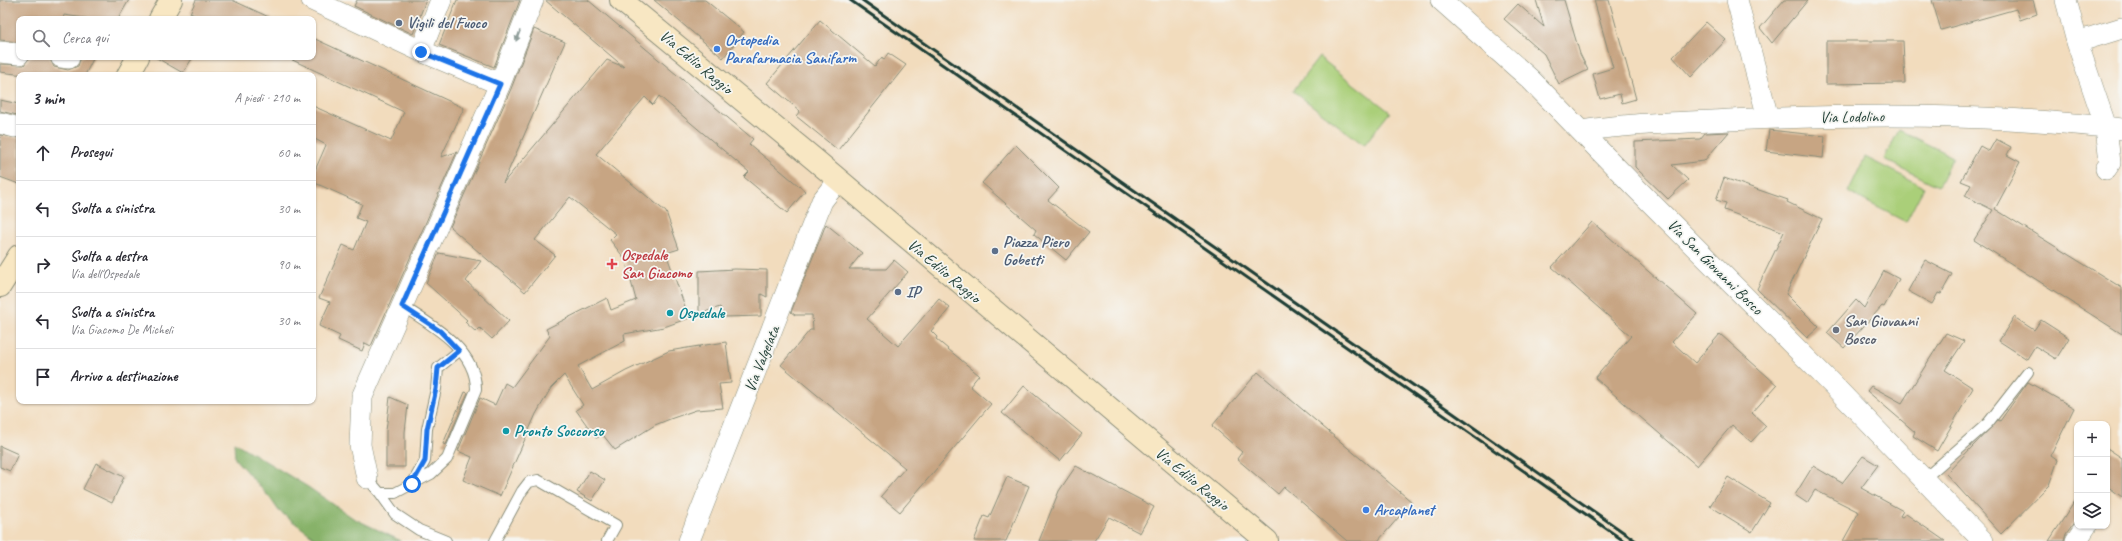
<!DOCTYPE html>
<html lang="it">
<head>
<meta charset="utf-8">
<style>
  :root { --surface:#fff; --page:#f2f2f3; --text:#2b2b33; --muted:#7c7c81; --line:#e1e1e2 }
  body { margin:0; font-family:Caveat,sans-serif; background:var(--page); color:var(--text) }
  .controls { position:absolute; right:12px; bottom:12px; display:grid; overflow:hidden; border-radius:8px; box-shadow:0 1px 3px #0004 }
  .controls button { width:36px; height:36px; display:grid; place-items:center; padding:0; border:0; border-bottom:1px solid var(--line); background:var(--surface); color:var(--text); font:20px sans-serif }
  .stop { position:absolute; width:12px; height:12px; margin:-9px; border:3px solid #1a73e8; border-radius:50%; background:#fff }
  .stop.end { background:#1a73e8; border-color:#fff; box-shadow:0 1px 4px #0008 }
  .list { margin:0; padding:0; list-style:none }
  h2 { display:flex; justify-content:space-between; align-items:center; height:52px; margin:0; padding:0 16px; font-size:17px }
  h2 small { font-size:13px; font-weight:400; color:var(--muted) }
  .list li { display:grid; grid-template-columns:26px 1fr auto; gap:12px; align-items:center; box-sizing:border-box; height:56px; padding:0 16px; border-top:1px solid var(--line) }
  .list b { display:block; font-size:15px; white-space:nowrap }
  .list p { margin:0; font-size:13px; white-space:nowrap; color:var(--muted) }
  .list em { font-size:13px; font-style:normal; color:var(--muted) }
  .icon { flex:none; width:22px; height:22px; fill:none; stroke:currentColor; stroke-width:2; stroke-linecap:round; stroke-linejoin:round }
  .map { position:relative; flex:none; width:2122px; height:541px; overflow:hidden }
  .search { position:absolute; background:var(--surface); box-shadow:0 1px 3px #0004; left:16px; top:16px; width:300px; height:44px; display:flex; align-items:center; gap:10px; box-sizing:border-box; padding:0 14px; border-radius:8px; color:var(--muted); font-size:15px }
  .panel { position:absolute; background:var(--surface); box-shadow:0 1px 3px #0004; left:16px; top:72px; width:300px; height:332px; border-radius:8px }
  .map>svg:first-child { display:block }
  .green { fill:#aacf79; stroke:#648656 }
  .forest { fill:#87b269; stroke:#53784e }
  .building { fill:#c7a583 }
  .lines { fill:none; stroke-linecap:round; stroke-linejoin:round }
  .lane-casing { stroke:#888c78; stroke-width:12 }
  .street-casing { stroke:#888c78; stroke-width:22 }
  .secondary-casing { stroke:#888c78; stroke-width:24 }
  .lane { stroke:#fff; stroke-width:10 }
  .street { stroke:#fff; stroke-width:21 }
  .secondary { stroke:#f8e7c3; stroke-width:22 }
  .rail { stroke:#1f3d34; stroke-width:3 }
  .oneway { fill:#8f9e9a }
  .route { stroke:#1a73e8; stroke-width:5 }
  .service-dot { fill:#5c6f8a; stroke:#f6f6f2; stroke-width:1.5 }
  .shop-dot { fill:#3f7fe0; stroke:#f6f6f2; stroke-width:1.5 }
  .health-dot { fill:#e0444e; stroke:#f6f6f2; stroke-width:1.5 }
  .culture-dot { fill:#0f9aa8; stroke:#f6f6f2; stroke-width:1.5 }
  .worship-dot { fill:#6b7280; stroke:#f6f6f2; stroke-width:1.5 }
  .labels { text-anchor:middle; dominant-baseline:central; stroke-width:3.5; stroke-linejoin:round; paint-order:stroke }
  .service-label { font-size:16px; font-weight:bold; fill:#4e5e75; stroke:#f6f6f2; text-anchor:start }
  .shop-label { font-size:16px; font-weight:bold; fill:#366cbe; stroke:#f6f6f2; text-anchor:start }
  .street-label { font-size:16px; fill:#1f3d34; stroke:#f6f6f2 }
  .health-label { font-size:16px; font-weight:bold; fill:#be3a42; stroke:#f6f6f2; text-anchor:start }
  .culture-label { font-size:16px; font-weight:bold; fill:#0d838f; stroke:#f6f6f2; text-anchor:start }
  .worship-label { font-size:16px; font-weight:bold; fill:#5b616d; stroke:#f6f6f2; text-anchor:start }
</style>
</head>
<body>
<div class="map">
<svg width="2122" height="541" viewBox="0 0 2122 541">
  <rect width="100%" height="100%" fill="#f6f6f2"/>
  <filter id="ink" filterUnits="userSpaceOnUse"><feTurbulence type="fractalNoise" baseFrequency=".025" numOctaves="2"/><feDisplacementMap in="SourceGraphic" scale="8" xChannelSelector="R" yChannelSelector="G"/><feConvolveMatrix kernelMatrix="1 2 1 2 8 2 1 2 1" color-interpolation-filters="sRGB"/></filter>
  <filter id="wash" filterUnits="userSpaceOnUse"><feTurbulence type="fractalNoise" baseFrequency=".012" numOctaves="4" result="noise"/><feDisplacementMap in="SourceGraphic" scale="16" xChannelSelector="R" yChannelSelector="G"/><feGaussianBlur stdDeviation="0.9" result="paint"/><feColorMatrix in="noise" values="0 0 0 0 0 0 0 0 0 0 0 0 0 0 0 0 0 1.4 0 .05"/><feComposite in="paint" operator="in"/></filter>
  <g filter="url(#wash)">
    <rect width="100%" height="100%" fill="#f2dcbd"/>
    <path class="green" d="M 1319,57 L 1390,112 L 1364,145 L 1293,91 Z
      M 1899,130 L 1953,157 L 1938,186 L 1884,159 Z
      M 1865,157 L 1924,187 L 1906,222 L 1848,192 Z"/>
    <path class="forest" d="M 234,442 L 308,487 L 353,518 L 401,541 L 319,541 L 279,511 L 270,498 L 235,459 Z"/>
    <g id="blocks">
      <path class="building" d="M 0,0 L 129,0 L 118,19 L 91,19 L 64,15 L 63,19 L 19,19 L 19,42 L 0,40 Z
        M 196,0 L 232,0 L 273,19 L 204,19 L 190,13 Z
        M 357,0 L 426,0 L 413,34 L 354,6 Z
        M 457,0 L 520,0 L 494,67 L 439,45 Z
        M 545,0 L 588,0 L 753,139 L 749,144 L 805,191 L 787,213 L 744,177 L 749,172 L 659,96 L 653,105 L 645,97 L 596,154 L 666,212 L 679,249 L 666,253 L 689,318 L 664,327 L 624,334 L 625,341 L 578,366 L 592,390 L 626,371 L 669,351 L 699,346 L 699,348 L 699,346 L 726,342 L 731,383 L 719,384 L 723,408 L 696,410 L 670,419 L 655,425 L 615,450 L 603,435 L 596,438 L 576,410 L 583,405 L 564,375 L 551,388 L 536,414 L 500,496 L 463,480 L 472,457 L 458,451 L 480,398 L 495,405 L 505,383 L 512,387 L 550,336 L 546,329 L 607,298 L 611,310 L 636,300 L 625,259 L 610,240 L 616,234 L 570,197 L 535,240 L 555,255 L 525,292 L 450,227 L 511,89 L 534,29 L 565,42 L 503,183 L 607,60 L 624,67 Z
        M 654,0 L 705,0 L 744,32 L 723,58 Z
        M 1536,0 L 1564,0 L 1580,54 L 1588,70 L 1559,84 L 1544,54 L 1504,19 L 1518,4 L 1544,27 Z
        M 1594,0 L 1609,0 L 1636,99 L 1622,103 L 1620,94 L 1600,99 L 1593,74 L 1613,68 Z
        M 1784,0 L 1808,0 L 1772,43 L 1760,28 Z
        M 1932,0 L 2033,0 L 2037,14 L 2020,20 L 2016,9 L 1941,30 Z
        M 820,20 L 875,66 L 882,57 L 884,60 L 888,53 L 906,65 L 838,150 L 796,116 L 800,111 L 767,83 Z
        M 1706,22 L 1726,40 L 1691,77 L 1673,57 Z
        M 313,38 L 464,108 L 441,157 L 457,152 L 371,346 L 365,343 L 362,351 L 338,340 L 340,336 L 319,326 L 330,302 L 319,298 L 343,245 L 354,250 L 366,222 L 356,218 L 362,204 L 313,182 L 313,175 L 326,145 L 313,138 L 313,106 L 391,141 L 404,112 L 286,57 L 313,57 Z
        M 1826,41 L 1903,41 L 1905,83 L 1826,84 Z
        M 30,57 L 49,57 L 54,67 L 68,70 L 78,66 L 81,57 L 94,57 L 85,75 L 24,75 L 0,72 L 0,64 L 24,65 Z
        M 155,57 L 193,57 L 183,73 Z
        M 0,100 L 19,104 L 17,115 L 0,111 Z
        M 1769,130 L 1825,136 L 1823,158 L 1766,151 Z
        M 1729,132 L 1704,161 L 1672,165 L 1688,180 L 1668,199 L 1635,167 L 1635,142 L 1700,139 L 1705,133 Z
        M 0,135 L 19,138 L 19,184 L 0,177 Z
        M 1996,139 L 2011,147 L 2007,155 L 2020,162 L 1995,209 L 2122,288 L 2122,334 L 1974,240 L 1993,210 L 1965,196 L 1971,185 L 1961,181 L 1980,146 L 1989,151 Z
        M 1016,145 L 1059,188 L 1048,200 L 1089,232 L 1066,260 L 1034,234 L 1036,230 L 982,183 Z
        M 1724,178 L 1788,200 L 1787,202 L 1822,219 L 1786,294 L 1819,327 L 1807,338 L 1757,289 L 1784,232 L 1724,210 L 1726,203 L 1716,200 Z
        M 1592,222 L 1697,314 L 1672,342 L 1695,363 L 1720,334 L 1777,385 L 1752,413 L 1766,426 L 1751,442 L 1732,425 L 1697,466 L 1595,378 L 1631,336 L 1552,267 Z
        M 826,224 L 862,253 L 849,269 L 886,269 L 894,260 L 908,272 L 867,319 L 898,346 L 939,299 L 950,308 L 931,331 L 937,337 L 936,339 L 979,375 L 970,386 L 991,404 L 900,512 L 881,496 L 905,468 L 781,365 L 810,330 L 813,330 L 812,315 L 795,315 L 791,312 Z
        M 439,253 L 481,261 L 466,281 L 509,321 L 492,339 L 480,328 L 476,332 L 465,322 L 467,320 L 426,283 Z
        M 1925,260 L 1952,274 L 1941,294 L 1938,293 L 1932,304 L 1908,291 Z
        M 735,269 L 767,270 L 767,297 L 761,294 L 761,316 L 724,317 L 720,307 L 699,314 L 699,271 Z
        M 1884,271 L 1899,279 L 1884,307 L 1882,306 L 1844,348 L 1827,333 L 1856,300 L 1864,308 Z
        M 2014,317 L 2034,330 L 2041,320 L 2069,338 L 2056,359 L 2035,346 L 2027,359 L 1999,341 Z
        M 1946,333 L 1964,341 L 1945,370 L 1973,388 L 1937,451 L 1913,436 L 1915,432 L 1867,391 L 1871,386 L 1902,403 Z
        M 1258,372 L 1412,502 L 1378,541 L 1347,541 L 1284,487 L 1278,494 L 1237,459 L 1242,452 L 1212,426 Z
        M 2028,382 L 2074,408 L 2051,455 L 2058,460 L 2049,485 L 2001,534 L 1946,474 L 1998,420 L 2000,421 Z
        M 1024,386 L 1082,434 L 1060,461 L 1002,413 Z
        M 465,392 L 468,393 L 446,445 L 443,444 Z
        M 390,397 L 408,405 L 405,432 L 405,467 L 386,467 L 386,431 Z
        M 0,446 L 18,454 L 10,471 L 0,467 Z
        M 2107,448 L 2122,458 L 2122,497 L 2107,486 Z
        M 1863,456 L 1878,465 L 1861,488 L 1903,511 L 1900,516 L 1902,517 L 1906,514 L 1945,541 L 1843,541 L 1859,512 L 1815,490 L 1807,503 L 1795,495 L 1813,466 L 1842,483 Z
        M 96,463 L 124,477 L 112,503 L 83,489 Z
        M 1076,466 L 1154,507 L 1140,533 L 1109,517 L 1094,541 L 1039,541 L 1059,491 Z
        M 590,471 L 605,480 L 592,501 L 577,492 Z
        M 1007,477 L 1029,486 L 1006,541 L 974,541 L 984,516 L 989,518 Z
        M 1728,477 L 1770,503 L 1752,532 L 1710,506 Z
        M 2077,498 L 2077,518 L 2066,534 L 2064,541 L 2049,541 Z"/>
    </g>
  </g>
  <g filter="url(#ink)">
    <use href="#blocks" fill-opacity="0" stroke="#888c78" stroke-width="1"/>
    <g class="lines">
      <g class="lane-casing">
        <path id="lane" d="M 367,478 L 380,493 L 395,493 L 412,484 L 431,474 L 447,459 L 476,390 C 477,350 432,325 402,306
          M 1924,479 L 1988,423 L 2028,372
          M 412,484 L 425,461 L 427,429 L 436,389 L 438,368 L 459,351
          M 380,493 L 395,514 L 419,530 L 446,541
          M 495,541 L 522,491 L 529,482 L 538,480 L 616,525 L 607,541"/>
      </g>
      <g class="street-casing">
        <path id="street" d="M 312,0 L 421,51 L 500,84
          M 1441,0 L 1530,79 L 1636,188 L 1833,385 L 1983,541
          M 1737,0 L 1768,118
          M 2066,0 L 2077,42 L 2106,127 L 2110,163 L 2106,169
          M 2077,42 L 2122,28
          M 421,51 L 441,0
          M 0,52 L 19,54
          M 61,57 L 69,58
          M 0,123 L 15,127
          M 1581,131 C 1630,123 1680,123 1729,120 C 1860,114 1992,113 2122,129
          M 367,478 L 360,445 L 362,397 L 500,84 L 533,0
          M 689,541 L 822,201 L 838,180
          M 2076,541 L 2086,526"/>
      </g>
      <g class="secondary-casing">
        <path id="secondary" d="M 621,0 L 814,159 L 1267,541
          M 160,19 L 171,0
          M 128,75 L 138,57
          M 0,286 L 19,256"/>
      </g>
      <use href="#lane" class="lane"/>
      <use href="#street" class="street"/>
      <use href="#secondary" class="secondary"/>
      <path class="rail" d="M 850,0 L 1624,541
        M 862,0 L 1636,541"/>
    </g>
    <defs><path id="oneway-solid" d="M-6-.8H1V-3.2L6.5 0L1 3.2V.8H-6Z"/></defs>
    <use class="oneway" href="#oneway-solid" transform="translate(518 36) rotate(111)"/>
  </g>
  <g class="lines" filter="url(#ink)">
    <path class="route" d="M 412,484 L 425,461 L 427,429 L 436,389 L 438,368 L 459,351 L 440,331 L 402,306 L 500,84 L 421,52"/>
  </g>
  <g class="service-dot">
    <circle cx="399" cy="23" r="4"/>
    <circle cx="995" cy="251" r="4"/>
    <circle cx="898" cy="292" r="4"/>
  </g>
  <g class="shop-dot">
    <circle cx="717" cy="49" r="4"/>
    <circle cx="1366" cy="510" r="4"/>
  </g>
  <path class="health-dot" d="M610 258h4v4h4v4h-4v4h-4v-4h-4v-4h4z"/>
  <g class="culture-dot">
    <circle cx="670" cy="313" r="4"/>
    <circle cx="506" cy="431" r="4"/>
  </g>
  <circle class="worship-dot" cx="1836" cy="330" r="4"/>
  <g class="labels">
    <g class="service-label">
      <text x="407" y="23">Vigili del Fuoco</text>
      <text x="1003" y="242">Piazza Piero<tspan x="1003" dy="18">Gobetti</tspan></text>
      <text x="906" y="292">IP</text>
    </g>
    <g class="shop-label">
      <text x="725" y="40">Ortopedia<tspan x="725" dy="18">Parafarmacia Sanifarm</tspan></text>
      <text x="1374" y="510">Arcaplanet</text>
    </g>
    <g class="street-label">
      <text transform="translate(696 62) rotate(40)">Via Edilio Raggio</text>
      <text transform="translate(1852 117) rotate(-1)">Via Lodolino</text>
      <text transform="translate(1715 267) rotate(45)">Via San Giovanni Bosco</text>
      <text transform="translate(944 271) rotate(40)">Via Edilio Raggio</text>
      <text transform="translate(762 359) rotate(-68)">Via Valgelata</text>
      <text transform="translate(1192 479) rotate(39)">Via Edilio Raggio</text>
    </g>
    <g class="health-label">
      <text x="621" y="255">Ospedale<tspan x="621" dy="18">San Giacomo</tspan></text>
    </g>
    <g class="culture-label">
      <text x="678" y="313">Ospedale</text>
      <text x="514" y="431">Pronto Soccorso</text>
    </g>
    <g class="worship-label">
      <text x="1844" y="321">San Giovanni<tspan x="1844" dy="18">Bosco</tspan></text>
    </g>
  </g>
</svg>
<div class="controls">
<button>+</button>
<button>−</button>
<button><svg class="icon" aria-label="layers" viewBox="0 0 24 24"><path d="M12 4l9 5-9 5-9-5zM3 14l9 5 9-5"/></svg></button>
</div>
<div class="stop" style="left:412px;top:484px"></div>
<div class="stop end" style="left:421px;top:52px"></div>
<div class="search"><svg class="icon" aria-label="search" viewBox="0 0 24 24"><circle cx="10" cy="10" r="6"/><path d="M15 15l6 6"/></svg>Cerca qui</div>
<section class="panel">
<h2>3 min<small>A piedi · 210 m</small></h2>
<ul class="list">
<li><svg class="icon" aria-label="ahead" viewBox="0 0 24 24"><path d="M12 20V5M6 11l6-6 6 6"/></svg><div><b>Prosegui</b></div><em>60 m</em></li>
<li><svg class="icon" aria-label="left" viewBox="0 0 24 24"><path d="M17 20v-9H6M10 6l-5 5 5 5"/></svg><div><b>Svolta a sinistra</b></div><em>30 m</em></li>
<li><svg class="icon" aria-label="right" viewBox="0 0 24 24"><path d="M7 20v-9h11M14 6l5 5-5 5"/></svg><div><b>Svolta a destra</b><p>Via dell'Ospedale</p></div><em>90 m</em></li>
<li><svg class="icon" aria-label="left" viewBox="0 0 24 24"><path d="M17 20v-9H6M10 6l-5 5 5 5"/></svg><div><b>Svolta a sinistra</b><p>Via Giacomo De Micheli</p></div><em>30 m</em></li>
<li><svg class="icon" aria-label="arrive" viewBox="0 0 24 24"><path d="M6 21V4h12l-3 4 3 4H6"/></svg><div><b>Arrivo a destinazione</b></div></li>
</ul>
</section>
</div>
</body>
</html>
